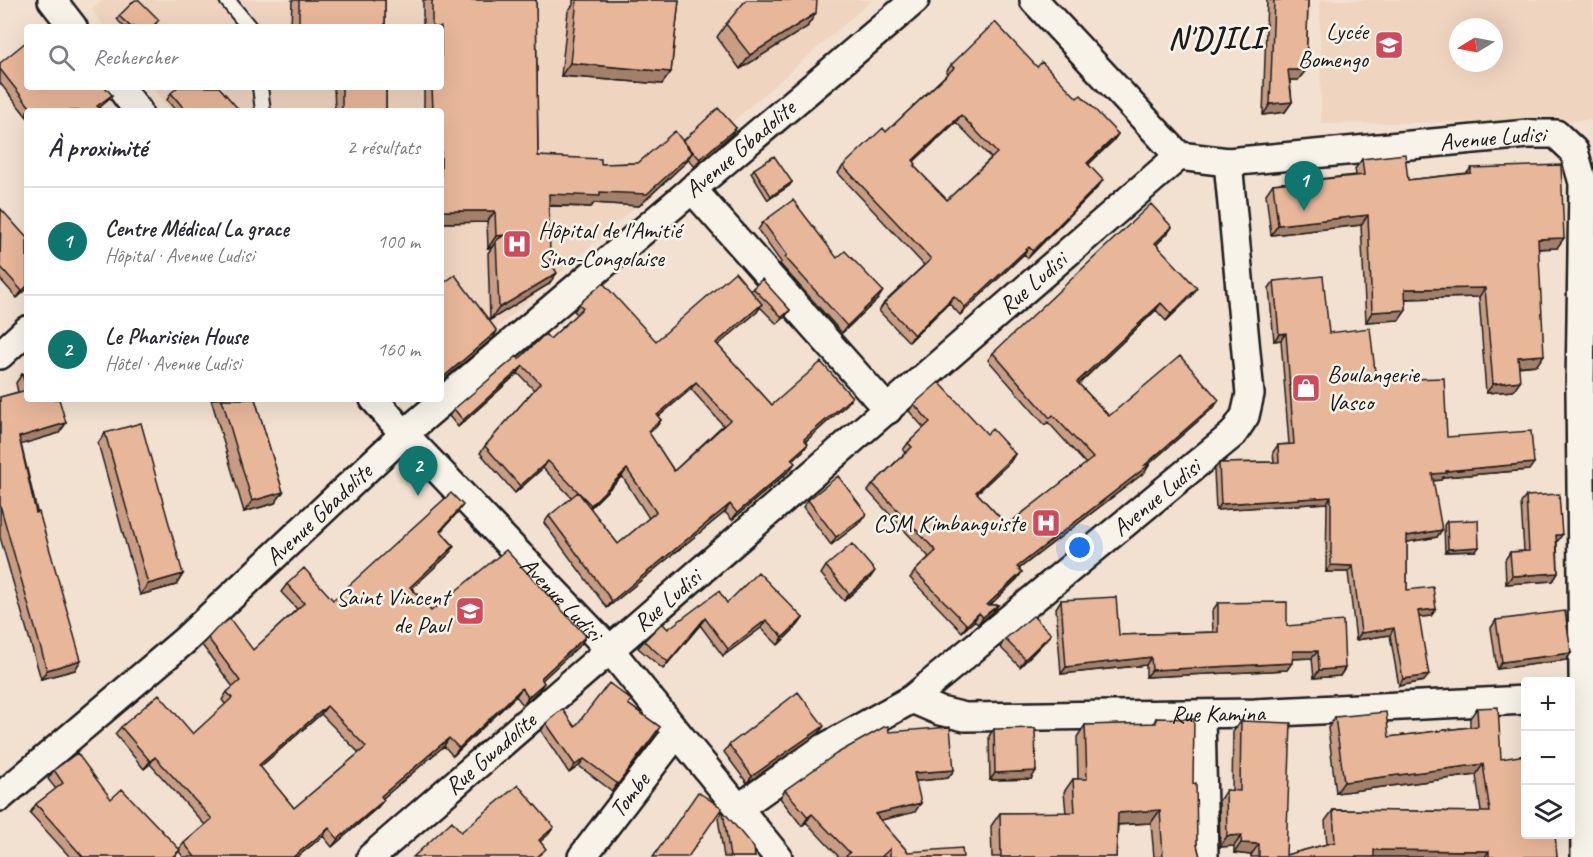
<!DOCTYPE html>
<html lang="fr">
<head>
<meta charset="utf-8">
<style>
  :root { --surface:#fff; --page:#f2f2f3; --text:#2b2b33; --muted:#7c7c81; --line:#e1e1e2; --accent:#0f766e }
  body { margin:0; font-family:Caveat,sans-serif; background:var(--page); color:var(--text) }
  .controls { position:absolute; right:18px; bottom:18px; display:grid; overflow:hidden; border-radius:6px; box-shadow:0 6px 24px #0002 }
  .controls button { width:54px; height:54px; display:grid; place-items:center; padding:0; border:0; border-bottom:2px solid var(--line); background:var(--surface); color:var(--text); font:30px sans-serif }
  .compass { position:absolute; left:1449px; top:18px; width:54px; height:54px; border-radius:50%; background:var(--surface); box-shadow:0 6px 24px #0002; rotate:260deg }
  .you { position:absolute; left:1080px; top:548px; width:21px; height:21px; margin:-15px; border:4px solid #fff; border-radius:50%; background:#1a73e8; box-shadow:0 0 0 9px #1a73e833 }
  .badge { display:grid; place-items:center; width:39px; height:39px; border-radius:50%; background:var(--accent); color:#fff; font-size:20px; font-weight:700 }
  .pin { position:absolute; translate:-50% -50px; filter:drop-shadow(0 2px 3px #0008) }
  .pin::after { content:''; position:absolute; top:32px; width:21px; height:18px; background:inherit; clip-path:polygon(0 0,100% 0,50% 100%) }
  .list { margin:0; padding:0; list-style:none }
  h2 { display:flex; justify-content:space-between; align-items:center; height:78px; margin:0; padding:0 24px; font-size:26px }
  h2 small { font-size:20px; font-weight:400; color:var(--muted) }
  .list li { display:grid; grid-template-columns:39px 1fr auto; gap:18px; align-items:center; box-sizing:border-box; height:108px; padding:0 24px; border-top:2px solid var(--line) }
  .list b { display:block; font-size:22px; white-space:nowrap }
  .list p { margin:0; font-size:20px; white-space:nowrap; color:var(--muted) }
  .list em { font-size:20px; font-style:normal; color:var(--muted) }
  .icon { flex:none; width:33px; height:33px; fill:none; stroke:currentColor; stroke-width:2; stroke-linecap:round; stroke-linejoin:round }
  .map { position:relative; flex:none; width:1593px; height:857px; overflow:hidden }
  .search { position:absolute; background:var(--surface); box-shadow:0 6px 24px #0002; left:24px; top:24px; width:420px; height:66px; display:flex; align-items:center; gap:15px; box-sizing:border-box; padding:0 21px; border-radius:6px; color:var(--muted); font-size:22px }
  .panel { position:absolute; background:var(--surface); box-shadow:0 6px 24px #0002; left:24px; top:108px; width:420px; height:294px; border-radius:6px }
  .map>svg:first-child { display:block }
  .built { fill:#efd4c0; fill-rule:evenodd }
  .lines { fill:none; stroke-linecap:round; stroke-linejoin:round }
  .lane-casing { stroke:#1c1c1c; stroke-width:18 }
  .street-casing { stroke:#1c1c1c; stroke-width:32 }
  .lane { stroke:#f7f3e8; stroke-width:14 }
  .street { stroke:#f7f3e8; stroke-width:27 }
  .wall { fill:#c89d84; stroke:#1c1c1c; stroke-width:1.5; fill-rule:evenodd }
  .shaded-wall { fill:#a2806b; stroke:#1c1c1c; stroke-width:1.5 }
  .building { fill:#e8b799; stroke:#1c1c1c; stroke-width:1.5; fill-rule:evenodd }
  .labels { text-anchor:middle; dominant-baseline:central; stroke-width:5; stroke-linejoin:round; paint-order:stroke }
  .poi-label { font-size:24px; fill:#1c1c1c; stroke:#f7f3e8; text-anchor:end }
  .street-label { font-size:24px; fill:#1c1c1c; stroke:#f7f3e8 }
  .district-label { font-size:30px; font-weight:bold; letter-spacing:1.5px; fill:#1c1c1c; stroke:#f7f3e8 }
</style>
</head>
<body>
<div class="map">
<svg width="1593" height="857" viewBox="0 0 1593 857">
  <rect width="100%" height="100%" fill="#f2e1d0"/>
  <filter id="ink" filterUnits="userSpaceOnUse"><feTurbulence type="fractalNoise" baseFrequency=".0167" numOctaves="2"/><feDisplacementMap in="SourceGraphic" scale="12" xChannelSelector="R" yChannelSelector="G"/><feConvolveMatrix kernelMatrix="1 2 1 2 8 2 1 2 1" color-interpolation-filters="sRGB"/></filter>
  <g filter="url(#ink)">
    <path class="built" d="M 103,0 L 872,0 L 441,377 L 441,111 L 171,111 L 152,87 L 441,87 L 441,27 L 105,27 L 92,10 Z
      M 1320,0 L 1593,0 L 1593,120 L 1321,124 ZM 1458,27 L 1494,27 L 1494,63 L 1458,63 Z"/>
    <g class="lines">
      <g class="lane-casing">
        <path id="lane" d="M 227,0 L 249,27
          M 260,87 L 263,111"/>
      </g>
      <g class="street-casing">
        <g id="street">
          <path d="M 52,0 L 73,27"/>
          <path id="s1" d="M 1034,0 L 1179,156 L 1228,162 L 1528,134 L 1556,134 L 1574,151 L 1583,183 L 1580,390 L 1585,857"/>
          <path d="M 120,87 L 138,111"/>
          <path d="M 692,189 L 888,410"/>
          <path d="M 0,355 L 27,330"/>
          <path id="s2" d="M 374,399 L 404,434 L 611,651 L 778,857"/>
          <path id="s3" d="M 912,699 L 940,711 L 965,717 L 1255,713 L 1526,700"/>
          <path d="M 1201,715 L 1204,857"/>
          <path id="s4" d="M 0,797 L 184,641 L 404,434 L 915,0"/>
          <path id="s5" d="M 740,807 L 822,749 L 912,699 L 1233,434 L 1245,416 L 1250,394 L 1228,162"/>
          <path id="s6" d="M 371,857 L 1179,156"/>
          <path id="s7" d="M 582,857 L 676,734"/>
        </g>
      </g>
      <use href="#lane" class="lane"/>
      <use href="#street" class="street"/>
    </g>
    <path class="wall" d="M 292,0 L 385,0 L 385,27 L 291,27 Z
      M 423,0 L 536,0 L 538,156 L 601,164 L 638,163 L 683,140 L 736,128 L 731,135 L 695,167 L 688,159 L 684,164 L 639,206 L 594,203 L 591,207 L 549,206 L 549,284 L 490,320 L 488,253 L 492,247 L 488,248 L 487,222 L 441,223 L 441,111 L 424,111 L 424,87 L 441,87 L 441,27 L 423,27 Z
      M 573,0 L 679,0 L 671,72 L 662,84 L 561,76 L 568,11 L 573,5 Z
      M 1267,0 L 1308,0 L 1306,70 L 1298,80 L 1290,80 L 1292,102 L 1285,112 L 1263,115 Z
      M 119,16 L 156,24 L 153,27 L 124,27 L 117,19 Z
      M 726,24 L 807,27 L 740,69 L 717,37 Z
      M 0,63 L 27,87 L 112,95 L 106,102 L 99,108 L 103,111 L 27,111 L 27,117 L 0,83 Z
      M 951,65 L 1037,67 L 1077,98 L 1118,134 L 1113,141 L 1089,164 L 1098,187 L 1028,258 L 1024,254 L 960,315 L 949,303 L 909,342 L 879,311 L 884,303 L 924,265 L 838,173 L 843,166 L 886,132 L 947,74 L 946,72 ZM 956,122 L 991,158 L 947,200 L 914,166 L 914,161 Z
      M 334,87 L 386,87 L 386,111 L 335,111 Z
      M 171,93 L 240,111 L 176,111 L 167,100 Z
      M 1362,159 L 1408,180 L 1467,173 L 1471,168 L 1557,248 L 1538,249 L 1537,365 L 1518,367 L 1513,391 L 1486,393 L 1479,297 L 1405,299 L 1406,310 L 1399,320 L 1366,322 L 1361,225 L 1271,235 L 1266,194 L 1273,184 L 1356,175 L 1355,169 Z
      M 754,169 L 792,182 L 789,186 L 768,200 L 751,173 Z
      M 0,210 L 27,238 L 27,289 L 17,298 L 0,279 Z
      M 763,222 L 878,299 L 842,333 L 780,264 L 781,262 L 758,230 Z
      M 1172,227 L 1167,234 L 1156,245 L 1192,296 L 1166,321 L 1156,310 L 1079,384 L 1109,416 L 1214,407 L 1149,464 L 1145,472 L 1019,569 L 1022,572 L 1017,579 L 990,605 L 998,605 L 993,612 L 978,624 L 974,621 L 962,632 L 910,578 L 915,571 L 929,557 L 868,491 L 873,484 L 905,453 L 903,450 L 908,443 L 924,428 L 909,411 L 914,404 L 987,434 L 1015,454 L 1010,462 L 977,493 L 1007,525 L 1086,464 L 1048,422 L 1045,425 L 988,360 L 993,353 Z
      M 1274,281 L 1329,333 L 1376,380 L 1447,437 L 1529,470 L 1443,477 L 1441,480 L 1433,481 L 1437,537 L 1407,542 L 1407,590 L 1436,609 L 1431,616 L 1419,617 L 1424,681 L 1399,686 L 1390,635 L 1356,640 L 1348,572 L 1326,572 L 1327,503 L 1216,510 L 1214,470 L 1219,463 L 1274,462 L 1273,452 L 1278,445 L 1289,444 L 1281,340 L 1274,341 L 1269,288 Z
      M 753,288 L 790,310 L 785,317 L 777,324 L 760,307 L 757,312 L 717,345 L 772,405 L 852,397 L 847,404 L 806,441 L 803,451 L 792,460 L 790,470 L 732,520 L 725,512 L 607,608 L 544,523 L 549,516 L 572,498 L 543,468 L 515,493 L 480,453 L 485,446 L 534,390 L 518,373 L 458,427 L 449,416 L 454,409 L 550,339 L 577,314 L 574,311 L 579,304 L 656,341 L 751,291 ZM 691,389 L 723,425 L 674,471 L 649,433 L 656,427 L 661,420 L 658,417 ZM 622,476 L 649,518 L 618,544 L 590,508 Z
      M 22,374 L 66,423 L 59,433 L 21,444 L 75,670 L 41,679 L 0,537 L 0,397 L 18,392 L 16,383 Z
      M 211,399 L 255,399 L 283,492 L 275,503 L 244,512 Z
      M 105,433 L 183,574 L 176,585 L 140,595 L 98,443 Z
      M 1526,496 L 1557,542 L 1558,573 L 1553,581 L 1506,584 L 1505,560 L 1510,552 L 1524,551 L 1521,503 Z
      M 808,500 L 862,521 L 831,545 L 803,507 Z
      M 457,513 L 441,531 L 454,546 L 449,554 L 412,588 L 431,611 L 581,644 L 542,680 L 544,683 L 539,690 L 523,705 L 516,696 L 453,756 L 444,746 L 383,798 L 378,807 L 332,847 L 323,836 L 297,857 L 183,857 L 179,851 L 175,857 L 70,857 L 30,813 L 36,804 L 56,789 L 48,779 L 54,770 L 111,799 L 179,849 L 184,843 L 205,825 L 150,764 L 144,769 L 115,734 L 121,727 L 193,734 L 226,705 L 222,700 L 227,692 L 233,687 L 202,645 L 208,638 L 253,650 L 297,609 L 281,592 L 287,584 L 333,600 ZM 321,714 L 359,753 L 294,808 L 260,767 Z
      M 1447,521 L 1476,551 L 1445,552 L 1444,525 Z
      M 826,566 L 870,578 L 844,601 L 821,574 Z
      M 1061,600 L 1119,635 L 1213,632 L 1212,611 L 1218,603 L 1287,626 L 1345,668 L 1340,676 L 1314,678 L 1312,658 L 1293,659 L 1287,670 L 1146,677 L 1146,665 L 1061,674 L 1056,608 Z
      M 727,603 L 803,618 L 798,625 L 778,645 L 761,628 L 723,656 L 700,625 L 663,669 L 638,648 L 644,641 L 668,629 Z
      M 1496,620 L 1571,653 L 1566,660 L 1497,669 L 1491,628 Z
      M 1005,639 L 1045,641 L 1020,667 L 1000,647 Z
      M 628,704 L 660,727 L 612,791 L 579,766 L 569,773 L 541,731 L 546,723 L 575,727 Z
      M 1477,708 L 1501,759 L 1557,857 L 1251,857 L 1251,855 L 1234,853 L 1234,846 L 1220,847 L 1219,801 L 1226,790 L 1232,791 L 1233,732 L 1241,721 L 1286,855 L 1327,844 L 1325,821 L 1333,810 L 1481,812 L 1476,775 L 1336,793 L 1328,728 L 1335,717 L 1389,737 L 1470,727 L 1470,718 Z
      M 1156,718 L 1193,784 L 1197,845 L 1200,857 L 1154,857 L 1151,823 L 1118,825 L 1116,857 L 992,857 L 991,826 L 1000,813 L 1066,813 L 1064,792 L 1073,779 L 1078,779 L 1077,737 L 1085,725 L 1153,724 Z
      M 994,729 L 1031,779 L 990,780 L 989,736 Z
      M 889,732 L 954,770 L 948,778 L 916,781 L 915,812 L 880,820 L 908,852 L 963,857 L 839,857 L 806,822 L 802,826 L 780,798 L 785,790 Z
      M 819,733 L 747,783 L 724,752 L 729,745 Z
      M 723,811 L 755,857 L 724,857 L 718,818 Z"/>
    <path class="shaded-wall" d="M 816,13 L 807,27 L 740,69 L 750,55 Z
      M 570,63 L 671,72 L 662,84 L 561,76 Z
      M 1288,70 L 1306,70 L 1298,80 L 1281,80 Z
      M 112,95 L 106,102 L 95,111 L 97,106 Z
      M 1292,102 L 1285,112 L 1263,115 L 1270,104 Z
      M 961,115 L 956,122 L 908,167 L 913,160 Z
      M 736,128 L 731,135 L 695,167 L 700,159 Z
      M 1118,134 L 1113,141 L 1082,170 L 1087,163 Z
      M 692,153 L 684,164 L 639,206 L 594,203 L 591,207 L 541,205 L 549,194 L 600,192 Z
      M 1103,180 L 1098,187 L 1028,258 L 1033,251 Z
      M 792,182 L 789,186 L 768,200 L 771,196 Z
      M 441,211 L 495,211 L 487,222 L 441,223 Z
      M 1368,215 L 1361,225 L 1271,235 L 1278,225 Z
      M 1172,227 L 1167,234 L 1150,251 L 1155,243 Z
      M 504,235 L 496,241 L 492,247 L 488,248 L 496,236 Z
      M 1564,238 L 1557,248 L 1531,249 L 1538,239 Z
      M 1029,247 L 1024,254 L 960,315 L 965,307 Z
      M 557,273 L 549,284 L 490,320 L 499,308 Z
      M 27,286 L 27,289 L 17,298 L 22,291 Z
      M 1197,288 L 1192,296 L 1166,321 L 1171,314 Z
      M 1485,288 L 1479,297 L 1398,299 L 1405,289 Z
      M 883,291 L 878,299 L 842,333 L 847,326 Z
      M 954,296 L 949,303 L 909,342 L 914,335 Z
      M 1161,303 L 1156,310 L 1072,390 L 1077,382 Z
      M 762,304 L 757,312 L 711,351 L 716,343 Z
      M 790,310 L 785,317 L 777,324 L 782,317 Z
      M 1406,310 L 1399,320 L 1366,322 L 1372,312 Z
      M 497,331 L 493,338 L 441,382 L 441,379 Z
      M 1286,333 L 1281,340 L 1274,341 L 1279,334 Z
      M 1544,355 L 1537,365 L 1511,367 L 1518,357 Z
      M 523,366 L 518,373 L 458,427 L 463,420 Z
      M 1520,381 L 1513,391 L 1486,393 L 1493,384 Z
      M 696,382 L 691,389 L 652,422 L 657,415 Z
      M 852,397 L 847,404 L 799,447 L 804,439 Z
      M 1219,400 L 1214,407 L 1140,472 L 1145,465 Z
      M 661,420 L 656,427 L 643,438 L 648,431 Z
      M 66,423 L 59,433 L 13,447 L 19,437 Z
      M 808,444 L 803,451 L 786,466 L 791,459 Z
      M 1015,454 L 1010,462 L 971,499 L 976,492 Z
      M 548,461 L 543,468 L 515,493 L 520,486 Z
      M 795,463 L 790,470 L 732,520 L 737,513 Z
      M 1534,463 L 1529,470 L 1443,477 L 1441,480 L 1427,481 L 1432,474 L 1446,471 Z
      M 1150,464 L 1145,472 L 1012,574 L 1017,567 Z
      M 627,469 L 622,476 L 586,512 L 591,505 Z
      M 283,492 L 275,503 L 244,512 L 252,501 Z
      M 1331,497 L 1327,503 L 1216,510 L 1221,504 Z
      M 730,504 L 725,512 L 607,608 L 612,601 Z
      M 463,505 L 457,513 L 435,538 L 440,531 Z
      M 867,514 L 862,521 L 831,545 L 836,537 Z
      M 1442,530 L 1437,537 L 1402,543 L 1407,536 Z
      M 1556,535 L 1562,535 L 1557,542 L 1551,542 Z
      M 454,546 L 449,554 L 405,595 L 410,587 Z
      M 1479,547 L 1476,551 L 1445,552 L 1448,549 Z
      M 1331,565 L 1353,566 L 1348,572 L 1326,572 Z
      M 875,571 L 870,578 L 844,601 L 849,594 Z
      M 1022,572 L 1017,579 L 982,613 L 987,605 Z
      M 1558,573 L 1553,581 L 1506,584 L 1512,576 Z
      M 183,574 L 176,585 L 140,595 L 148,584 Z
      M 998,605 L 993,612 L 978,624 L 983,617 Z
      M 1436,609 L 1431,616 L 1413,618 L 1418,611 Z
      M 979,613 L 974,621 L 962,632 L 967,625 Z
      M 705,618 L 700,625 L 663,669 L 668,662 Z
      M 803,618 L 798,625 L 778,645 L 783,637 Z
      M 766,620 L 761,628 L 723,656 L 728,649 Z
      M 1394,628 L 1390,635 L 1356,640 L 1361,633 Z
      M 1051,634 L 1045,641 L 1020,667 L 1025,659 Z
      M 586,636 L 581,644 L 536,686 L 541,678 Z
      M 1293,651 L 1318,651 L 1312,658 L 1288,659 Z
      M 1571,653 L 1566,660 L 1497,669 L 1502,662 Z
      M 1151,657 L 1146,665 L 1061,674 L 1066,667 Z
      M 81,660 L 75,670 L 41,679 L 47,670 Z
      M 1292,663 L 1287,670 L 1146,677 L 1152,670 Z
      M 1345,668 L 1340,676 L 1314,678 L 1319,670 Z
      M 1429,675 L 1424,681 L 1399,686 L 1403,679 Z
      M 544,683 L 539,690 L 523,705 L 528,697 Z
      M 522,688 L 516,696 L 453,756 L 459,748 Z
      M 327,706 L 321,714 L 253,773 L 259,765 Z
      M 824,726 L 819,733 L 747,783 L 752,776 Z
      M 449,738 L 444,746 L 376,804 L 381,796 Z
      M 155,757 L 150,764 L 144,769 L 150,761 Z
      M 584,759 L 579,766 L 569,773 L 575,765 Z
      M 1483,764 L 1476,775 L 1336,793 L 1344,782 Z
      M 954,770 L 948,778 L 908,782 L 914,773 Z
      M 1036,771 L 1031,779 L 990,780 L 995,773 Z
      M 384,800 L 378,807 L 332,847 L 338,839 Z
      M 921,803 L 915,812 L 869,823 L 875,814 Z
      M 1160,810 L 1151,823 L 1110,825 L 1118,813 Z
      M 812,814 L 806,822 L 802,826 L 808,817 Z
      M 554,827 L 548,835 L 533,848 L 539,840 Z
      M 329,828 L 323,836 L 297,857 L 293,857 Z
      M 1242,835 L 1234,846 L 1220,847 L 1227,836 Z
      M 1241,843 L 1259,844 L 1251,855 L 1234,853 Z
      M 1374,850 L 1489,851 L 1485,857 L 1369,857 Z"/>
    <path class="building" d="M 135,0 L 139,0 L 159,20 L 152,27 L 131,27 L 119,16 Z
      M 299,0 L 385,0 L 385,27 L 299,27 Z
      M 432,0 L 536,0 L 538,156 L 601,159 L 601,164 L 638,163 L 675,131 L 692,153 L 647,194 L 600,192 L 600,196 L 549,194 L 550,261 L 557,273 L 499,308 L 496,241 L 504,235 L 496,236 L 495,211 L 441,211 L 441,111 L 433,111 L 432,87 L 441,87 L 441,27 L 432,27 Z
      M 577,0 L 679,0 L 671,72 L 570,63 Z
      M 746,0 L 817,0 L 816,13 L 750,55 L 726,24 Z
      M 1274,0 L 1308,0 L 1306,70 L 1288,70 L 1292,102 L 1270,104 Z
      M 995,22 L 1037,67 L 1042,62 L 1077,98 L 1081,95 L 1118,134 L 1087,163 L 1103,180 L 1033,251 L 1029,247 L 965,307 L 954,296 L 914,335 L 884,303 L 931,259 L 843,166 L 883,128 L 886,132 L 954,68 L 951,65 ZM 961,115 L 997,153 L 947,200 L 914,166 L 916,164 L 913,160 Z
      M 26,42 L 27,43 L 27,87 L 105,87 L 112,95 L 97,106 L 103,111 L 33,111 L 0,69 L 0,63 Z
      M 178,87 L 219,87 L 240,111 L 186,111 L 171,93 Z
      M 342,87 L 386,87 L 386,111 L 342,111 Z
      M 718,108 L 736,128 L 700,159 L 683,141 Z
      M 1405,154 L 1408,180 L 1471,173 L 1471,168 L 1561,165 L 1564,238 L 1538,239 L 1544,355 L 1518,357 L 1520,381 L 1493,384 L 1485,288 L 1405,289 L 1406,310 L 1372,312 L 1368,215 L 1278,225 L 1273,184 L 1364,175 L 1362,159 Z
      M 774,156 L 792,182 L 771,196 L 754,169 Z
      M 793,200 L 837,258 L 845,251 L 883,291 L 847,326 L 785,257 L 787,255 L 763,222 Z
      M 1151,204 L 1172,227 L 1155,243 L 1197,288 L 1171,314 L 1161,303 L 1077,382 L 1109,416 L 1180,356 L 1219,400 L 1145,465 L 1150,464 L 1017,567 L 1022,572 L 987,605 L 998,605 L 983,617 L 979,613 L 967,625 L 915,571 L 936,551 L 873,484 L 912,447 L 908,443 L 930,422 L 914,404 L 939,382 L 987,434 L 992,429 L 1015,454 L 976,492 L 1007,525 L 1093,458 L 1053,415 L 1050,418 L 993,353 Z
      M 1,209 L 27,238 L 27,286 L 22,291 L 0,266 Z
      M 735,272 L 762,304 L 716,343 L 772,405 L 821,362 L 852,397 L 804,439 L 808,444 L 791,459 L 795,463 L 737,513 L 730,504 L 612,601 L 549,516 L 578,492 L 618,544 L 656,512 L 627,469 L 591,505 L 548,461 L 520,486 L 485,446 L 540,383 L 523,366 L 463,420 L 454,409 L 517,356 L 519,359 L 545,334 L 550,339 L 583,308 L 579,304 L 603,283 L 656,341 ZM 696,382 L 730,420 L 674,471 L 648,431 L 661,420 L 657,415 Z
      M 455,275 L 497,331 L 441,379 L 441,285 Z
      M 1323,276 L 1329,333 L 1370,328 L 1376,380 L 1444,378 L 1447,437 L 1531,431 L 1534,463 L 1446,471 L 1446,473 L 1432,474 L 1442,530 L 1407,536 L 1407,590 L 1433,587 L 1436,609 L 1418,611 L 1429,675 L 1403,679 L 1394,628 L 1361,633 L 1353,566 L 1331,565 L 1331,497 L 1221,504 L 1219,463 L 1279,462 L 1278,445 L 1294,444 L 1286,333 L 1279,334 L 1274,281 Z
      M 762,279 L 790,310 L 782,317 L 753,288 Z
      M 27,373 L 27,399 L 59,399 L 66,423 L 19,437 L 36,513 L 39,512 L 81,660 L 47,670 L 0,505 L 0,397 L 27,390 L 22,374 Z
      M 222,399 L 255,399 L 283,492 L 252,501 Z
      M 141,423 L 183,574 L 148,584 L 105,433 Z
      M 838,476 L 867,514 L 836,537 L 808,500 Z
      M 451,493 L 463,505 L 440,531 L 454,546 L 410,587 L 431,611 L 506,550 L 586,636 L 541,678 L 544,683 L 528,697 L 522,688 L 459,748 L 449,738 L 381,796 L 384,800 L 338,839 L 329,828 L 293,857 L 195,857 L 184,843 L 212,819 L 155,757 L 150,761 L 121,727 L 159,694 L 193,734 L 232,698 L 227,692 L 240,681 L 208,638 L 216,629 L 230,619 L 253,650 L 304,603 L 287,584 L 304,568 L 333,600 ZM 327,706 L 366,747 L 294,808 L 259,765 Z
      M 1559,494 L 1562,535 L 1556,535 L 1558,573 L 1512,576 L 1510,552 L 1529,551 L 1526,496 Z
      M 1478,520 L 1479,547 L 1448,549 L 1447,521 Z
      M 852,544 L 875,571 L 849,594 L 826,566 Z
      M 758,572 L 803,618 L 783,637 L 766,620 L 728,649 L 705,618 L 668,662 L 644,641 L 662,623 L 668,629 L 719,591 L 727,603 Z
      M 1116,597 L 1119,635 L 1218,632 L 1218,603 L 1287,602 L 1287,626 L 1343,621 L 1345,668 L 1319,670 L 1318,651 L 1293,651 L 1292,663 L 1152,670 L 1151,657 L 1066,667 L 1061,600 Z
      M 1565,611 L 1571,653 L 1502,662 L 1496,620 Z
      M 1033,616 L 1051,634 L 1025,659 L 1005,639 Z
      M 609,683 L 631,700 L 628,704 L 660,727 L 618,784 L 584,759 L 575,765 L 546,723 L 562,709 L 575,727 Z
      M 798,692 L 824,726 L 752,776 L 729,745 Z
      M 1498,707 L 1501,759 L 1526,755 L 1526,834 L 1555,834 L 1557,857 L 1489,857 L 1489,851 L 1374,850 L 1374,857 L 1259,857 L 1259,844 L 1241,843 L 1242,835 L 1227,836 L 1226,790 L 1240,791 L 1241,721 L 1291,723 L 1286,855 L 1335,842 L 1333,810 L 1490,812 L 1483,764 L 1344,782 L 1335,717 L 1386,712 L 1389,737 L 1478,726 L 1477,708 Z
      M 1156,718 L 1194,719 L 1193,784 L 1196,783 L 1197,845 L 1200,857 L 1163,857 L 1160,810 L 1118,813 L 1116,857 L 1001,857 L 1000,813 L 1075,812 L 1073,779 L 1087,779 L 1085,725 L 1156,723 Z
      M 888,726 L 889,732 L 950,727 L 954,770 L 914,773 L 921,803 L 875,814 L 908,852 L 962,848 L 963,857 L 890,857 L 890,849 L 881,857 L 845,857 L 850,853 L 812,814 L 808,817 L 785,790 L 836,754 L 884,727 Z
      M 1035,728 L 1036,771 L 995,773 L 994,729 Z
      M 77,753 L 111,799 L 122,789 L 180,850 L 172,857 L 83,857 L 36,804 L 63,783 L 54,770 Z
      M 518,785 L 554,827 L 539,840 L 546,849 L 537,857 L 413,857 L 452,821 L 461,832 Z
      M 698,792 L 722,808 L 688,857 L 653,857 Z
      M 723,811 L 754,848 L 755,857 L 730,857 Z"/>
  </g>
  <defs>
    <g id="school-square" transform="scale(1.5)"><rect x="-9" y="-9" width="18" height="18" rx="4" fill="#d1495b" stroke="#f7f3e8"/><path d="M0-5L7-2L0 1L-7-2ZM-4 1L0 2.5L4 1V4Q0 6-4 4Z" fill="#fff"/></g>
    <g id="hospital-square" transform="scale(1.5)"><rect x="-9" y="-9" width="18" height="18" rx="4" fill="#d1495b" stroke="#f7f3e8"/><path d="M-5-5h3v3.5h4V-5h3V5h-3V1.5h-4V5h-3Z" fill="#fff"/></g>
    <g id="shop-square" transform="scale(1.5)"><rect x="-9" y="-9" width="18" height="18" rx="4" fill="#d1495b" stroke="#f7f3e8"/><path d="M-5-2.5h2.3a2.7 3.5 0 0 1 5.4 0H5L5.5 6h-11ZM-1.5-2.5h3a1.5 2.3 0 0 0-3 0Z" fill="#fff"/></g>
  </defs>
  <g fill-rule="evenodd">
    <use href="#school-square" x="1389" y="45"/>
    <use href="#hospital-square" x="517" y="244"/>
    <use href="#shop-square" x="1306" y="388"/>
    <use href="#hospital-square" x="1046" y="523"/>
    <use href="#school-square" x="470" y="611"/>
  </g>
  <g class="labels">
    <g class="poi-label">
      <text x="1368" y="31">Lycée<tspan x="1368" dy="28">Bomengo</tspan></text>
      <text x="538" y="230" text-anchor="start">Hôpital de l'Amitié<tspan x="538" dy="28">Sino-Congolaise</tspan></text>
      <text x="1327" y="374" text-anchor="start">Boulangerie<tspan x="1327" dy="28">Vasco</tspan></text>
      <text x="1025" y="523">CSM Kimbanguiste</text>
      <text x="449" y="597">Saint Vincent<tspan x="449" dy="28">de Paul</tspan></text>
    </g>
    <g class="street-label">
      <text stroke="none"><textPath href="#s1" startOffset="528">Avenue Ludisi</textPath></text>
      <text stroke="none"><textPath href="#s4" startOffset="984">Avenue Gbadolite</textPath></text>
      <text stroke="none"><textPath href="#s6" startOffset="876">Rue Ludisi</textPath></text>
      <text stroke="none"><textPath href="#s5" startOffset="520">Avenue Ludisi</textPath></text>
      <text stroke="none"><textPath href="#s4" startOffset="426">Avenue Gbadolite</textPath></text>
      <text stroke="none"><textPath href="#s2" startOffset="274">Avenue Ludisi</textPath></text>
      <text stroke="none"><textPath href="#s6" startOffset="392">Rue Ludisi</textPath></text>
      <text stroke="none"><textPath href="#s3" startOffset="309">Rue Kamina</textPath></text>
      <text stroke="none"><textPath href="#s6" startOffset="158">Rue Gwadolite</textPath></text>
      <text stroke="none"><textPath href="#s7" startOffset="78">Tombe</textPath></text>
    </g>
    <g class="district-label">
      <text x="1216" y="38">N'DJILI</text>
    </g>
  </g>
</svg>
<div class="controls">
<button>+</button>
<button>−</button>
<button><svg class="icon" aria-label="layers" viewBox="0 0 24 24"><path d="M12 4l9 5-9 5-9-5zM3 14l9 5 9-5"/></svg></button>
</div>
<svg class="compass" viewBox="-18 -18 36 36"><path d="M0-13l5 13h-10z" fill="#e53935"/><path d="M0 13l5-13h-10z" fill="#7c7c81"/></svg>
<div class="you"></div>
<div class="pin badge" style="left:1304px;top:211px">1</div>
<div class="pin badge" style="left:418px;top:496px">2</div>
<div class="search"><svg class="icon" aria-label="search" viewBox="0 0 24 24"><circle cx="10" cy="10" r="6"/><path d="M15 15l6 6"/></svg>Rechercher</div>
<section class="panel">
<h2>À proximité<small>2 résultats</small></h2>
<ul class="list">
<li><span class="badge">1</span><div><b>Centre Médical La grace</b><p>Hôpital · Avenue Ludisi</p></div><em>100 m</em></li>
<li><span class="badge">2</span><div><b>Le Pharisien House</b><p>Hôtel · Avenue Ludisi</p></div><em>160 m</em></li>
</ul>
</section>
</div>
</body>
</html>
